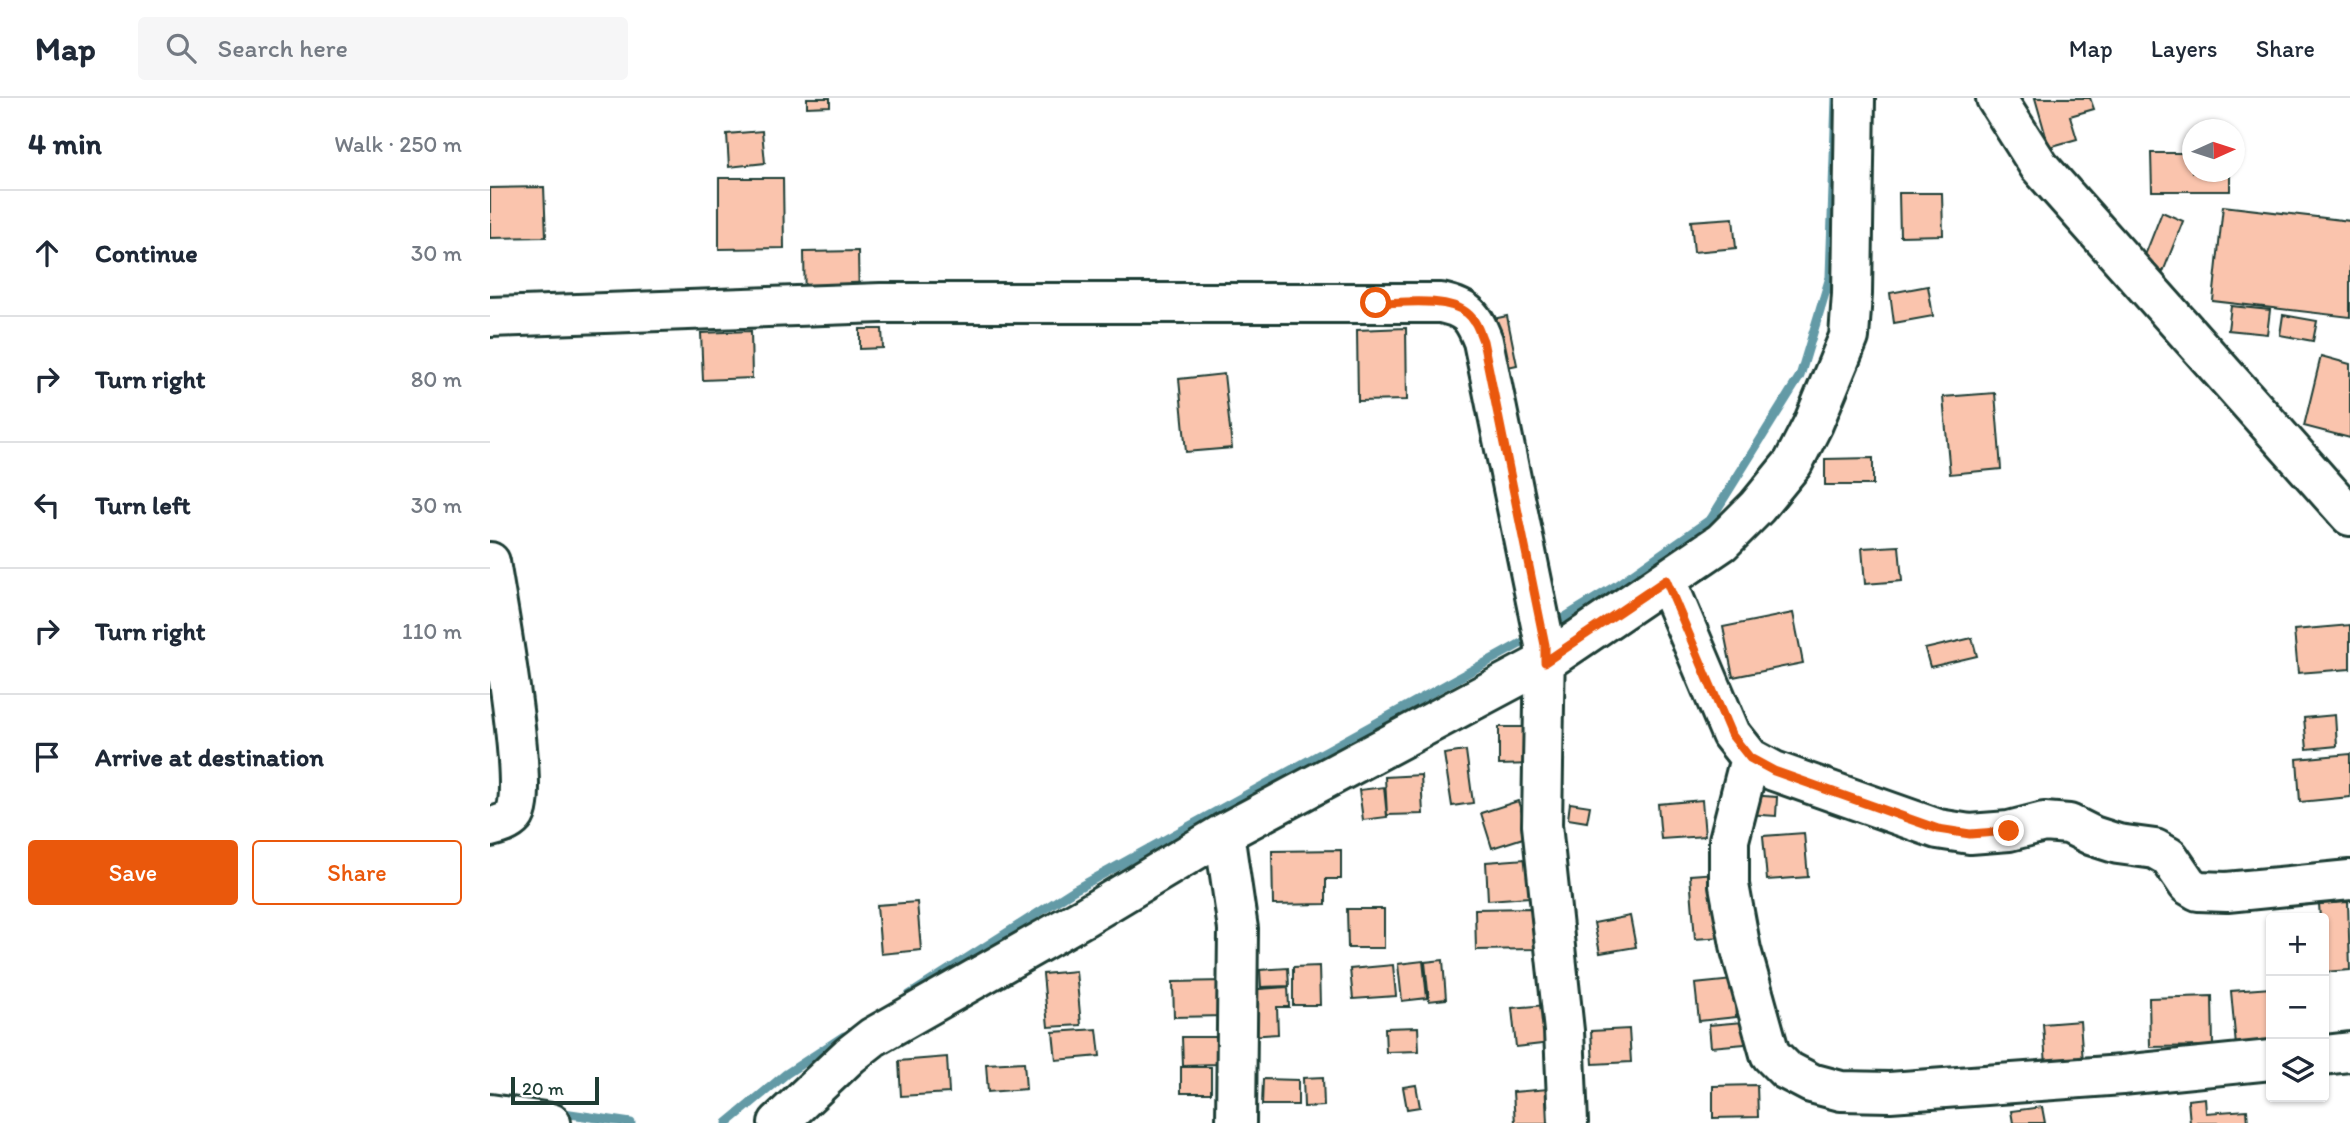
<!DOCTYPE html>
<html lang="en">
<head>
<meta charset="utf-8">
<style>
  :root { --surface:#fff; --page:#f6f6f7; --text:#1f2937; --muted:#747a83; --line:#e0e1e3; --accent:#ea580c }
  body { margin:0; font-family:Itim,sans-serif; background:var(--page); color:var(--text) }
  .controls { position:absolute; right:21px; bottom:21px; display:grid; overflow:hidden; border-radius:7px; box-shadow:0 2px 5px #0004 }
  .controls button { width:63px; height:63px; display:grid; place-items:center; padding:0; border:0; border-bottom:2px solid var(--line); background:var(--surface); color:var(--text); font:35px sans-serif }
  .compass { position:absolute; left:1692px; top:21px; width:63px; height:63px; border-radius:50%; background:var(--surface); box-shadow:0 2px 5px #0004; rotate:87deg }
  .scale { position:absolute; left:21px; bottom:18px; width:88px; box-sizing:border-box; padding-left:7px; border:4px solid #1f3d34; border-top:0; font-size:19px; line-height:24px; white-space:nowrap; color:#1f3d34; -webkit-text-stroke:5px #fff; paint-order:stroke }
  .stop { position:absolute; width:21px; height:21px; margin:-16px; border:5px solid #ea580c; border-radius:50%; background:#fff }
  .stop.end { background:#ea580c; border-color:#fff; box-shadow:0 2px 7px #0008 }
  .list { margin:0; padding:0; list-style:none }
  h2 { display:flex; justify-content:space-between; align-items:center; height:91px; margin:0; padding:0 28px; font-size:30px }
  h2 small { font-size:23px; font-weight:400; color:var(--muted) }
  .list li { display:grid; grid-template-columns:46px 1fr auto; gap:21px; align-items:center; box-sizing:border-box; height:126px; padding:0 28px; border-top:2px solid var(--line) }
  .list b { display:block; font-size:26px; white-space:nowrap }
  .list em { font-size:23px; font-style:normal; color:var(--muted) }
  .actions { display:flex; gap:14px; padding:21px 28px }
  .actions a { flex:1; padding:16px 0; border:2px solid var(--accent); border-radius:7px; text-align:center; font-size:24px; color:var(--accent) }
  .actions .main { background:var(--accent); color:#fff }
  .icon { flex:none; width:38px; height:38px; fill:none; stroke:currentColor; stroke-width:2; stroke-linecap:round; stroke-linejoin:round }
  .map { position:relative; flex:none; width:1860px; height:1025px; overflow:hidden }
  header { display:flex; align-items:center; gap:42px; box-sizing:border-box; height:98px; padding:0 35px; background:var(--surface); border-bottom:2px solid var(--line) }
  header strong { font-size:33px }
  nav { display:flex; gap:38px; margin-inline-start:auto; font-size:24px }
  .search { width:490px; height:63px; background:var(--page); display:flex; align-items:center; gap:18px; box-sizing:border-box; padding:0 24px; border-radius:7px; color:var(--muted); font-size:26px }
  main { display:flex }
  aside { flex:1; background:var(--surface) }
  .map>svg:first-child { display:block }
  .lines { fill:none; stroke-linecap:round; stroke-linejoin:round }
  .stream { stroke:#639aa6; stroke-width:9 }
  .building { fill:#fac4ad; stroke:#1f3d34; stroke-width:2 }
  .minor-casing { stroke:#1f3d34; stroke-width:44 }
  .minor { stroke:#fff; stroke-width:38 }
  .route { stroke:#ea580c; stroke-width:9 }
</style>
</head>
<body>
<header>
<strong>Map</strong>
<div class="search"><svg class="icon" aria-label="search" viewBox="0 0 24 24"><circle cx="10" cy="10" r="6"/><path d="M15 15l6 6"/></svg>Search here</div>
<nav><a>Map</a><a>Layers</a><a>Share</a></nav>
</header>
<main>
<aside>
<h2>4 min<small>Walk · 250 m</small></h2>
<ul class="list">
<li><svg class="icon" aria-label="ahead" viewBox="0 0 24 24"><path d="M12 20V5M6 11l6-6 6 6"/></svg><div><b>Continue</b></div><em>30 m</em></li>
<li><svg class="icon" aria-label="right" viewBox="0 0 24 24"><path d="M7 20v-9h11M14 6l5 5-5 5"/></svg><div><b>Turn right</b></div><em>80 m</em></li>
<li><svg class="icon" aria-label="left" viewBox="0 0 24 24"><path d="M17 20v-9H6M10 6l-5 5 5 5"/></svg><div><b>Turn left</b></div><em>30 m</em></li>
<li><svg class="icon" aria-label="right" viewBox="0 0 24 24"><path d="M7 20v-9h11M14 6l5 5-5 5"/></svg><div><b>Turn right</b></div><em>110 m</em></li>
<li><svg class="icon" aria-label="arrive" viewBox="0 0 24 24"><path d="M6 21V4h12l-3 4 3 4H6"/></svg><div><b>Arrive at destination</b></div></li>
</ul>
<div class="actions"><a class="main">Save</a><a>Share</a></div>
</aside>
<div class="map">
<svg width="1860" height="1025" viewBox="0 0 1860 1025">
  <rect width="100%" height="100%" fill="#fff"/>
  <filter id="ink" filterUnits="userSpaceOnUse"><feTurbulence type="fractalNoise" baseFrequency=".0143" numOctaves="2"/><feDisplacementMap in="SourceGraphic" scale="14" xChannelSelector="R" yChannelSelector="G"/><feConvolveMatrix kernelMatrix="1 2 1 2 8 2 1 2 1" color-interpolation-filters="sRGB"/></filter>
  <g filter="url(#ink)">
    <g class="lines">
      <path class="stream" d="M 1062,527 L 1127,487 L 1221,421 L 1310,278 L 1340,179 L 1346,0
        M 419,897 L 584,792 L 1044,538
        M 67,1014 L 141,1025
        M 237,1025 L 296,976 L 354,938"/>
    </g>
    <path class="building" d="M 317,0 L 340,0 L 340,8 L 317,9 Z
      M 1545,0 L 1600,0 L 1604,11 L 1580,18 L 1587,41 L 1559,49 Z
      M 272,33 L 275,65 L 239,69 L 237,36 Z
      M 1661,55 L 1702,55 L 1702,74 L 1740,74 L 1740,93 L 1662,93 Z
      M 229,80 L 293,80 L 294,150 L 229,151 Z
      M 54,89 L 56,139 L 0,140 L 0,90 Z
      M 1409,95 L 1452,95 L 1453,137 L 1410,138 Z
      M 1733,108 L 1860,123 L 1860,219 L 1723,203 Z
      M 1672,114 L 1693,123 L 1673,174 L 1652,165 Z
      M 1243,120 L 1246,150 L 1204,154 L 1201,123 Z
      M 368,153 L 369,204 L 315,206 L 314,154 Z
      M 1438,188 L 1443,218 L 1404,225 L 1400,195 Z
      M 1741,208 L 1780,212 L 1777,236 L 1738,232 Z
      M 1793,217 L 1827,223 L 1823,243 L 1790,237 Z
      M 1017,218 L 1027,267 L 1004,272 L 994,223 Z
      M 916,230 L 917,302 L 868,303 L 867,232 Z
      M 370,231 L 392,231 L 393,250 L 370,251 Z
      M 261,233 L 262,280 L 213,282 L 211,235 Z
      M 1831,258 L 1860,266 L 1860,340 L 1814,328 Z
      M 734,276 L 742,350 L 696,354 L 689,281 Z
      M 1505,295 L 1511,371 L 1460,376 L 1453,299 Z
      M 1383,360 L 1383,387 L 1335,387 L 1335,361 Z
      M 1409,448 L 1412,483 L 1375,486 L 1372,450 Z
      M 1303,515 L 1313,565 L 1243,579 L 1233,529 Z
      M 1860,527 L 1860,571 L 1808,575 L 1804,532 Z
      M 1482,540 L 1487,558 L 1440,569 L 1435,551 Z
      M 1845,617 L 1847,648 L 1817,651 L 1814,620 Z
      M 1009,629 L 1044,629 L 1045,666 L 1009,667 Z
      M 976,653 L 983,705 L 962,708 L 954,656 Z
      M 1860,656 L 1860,699 L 1810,704 L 1807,661 Z
      M 931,677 L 933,716 L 897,717 L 895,679 Z
      M 894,689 L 897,719 L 873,722 L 869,692 Z
      M 1259,697 L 1287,699 L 1286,718 L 1257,716 Z
      M 1212,702 L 1215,738 L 1171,741 L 1168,706 Z
      M 1028,703 L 1039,738 L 1002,750 L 991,715 Z
      M 1080,705 L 1100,708 L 1097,724 L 1078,721 Z
      M 1314,735 L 1318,779 L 1277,782 L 1273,738 Z
      M 851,752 L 851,781 L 836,781 L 836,806 L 783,807 L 782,753 Z
      M 1036,761 L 1039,799 L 998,802 L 996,764 Z
      M 1227,775 L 1232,839 L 1205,841 L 1200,777 Z
      M 427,804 L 431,852 L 391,856 L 387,807 Z
      M 1858,804 L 1860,872 L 1834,874 L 1834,820 L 1830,820 L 1829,806 Z
      M 1046,810 L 1047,851 L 986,852 L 985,811 Z
      M 857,811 L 894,811 L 894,850 L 858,850 Z
      M 1140,818 L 1146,849 L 1110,855 L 1104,825 Z
      M 953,862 L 956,901 L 939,903 L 935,864 Z
      M 933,863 L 937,900 L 912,903 L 908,866 Z
      M 903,867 L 906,898 L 863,901 L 860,871 Z
      M 829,868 L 830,907 L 803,907 L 803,869 Z
      M 798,870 L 799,888 L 771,889 L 770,872 Z
      M 586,873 L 591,927 L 558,929 L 553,876 Z
      M 1243,882 L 1246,919 L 1209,923 L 1205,886 Z
      M 733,883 L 734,918 L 684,919 L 683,884 Z
      M 798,889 L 799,909 L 787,909 L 788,936 L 759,938 L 756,892 Z
      M 1781,890 L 1781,946 L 1746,948 L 1741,893 Z
      M 1722,898 L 1723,948 L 1660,949 L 1659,900 Z
      M 1056,907 L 1060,945 L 1026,949 L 1022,910 Z
      M 1264,923 L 1266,945 L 1221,949 L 1219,927 Z
      M 1590,923 L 1594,978 L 1557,981 L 1553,926 Z
      M 928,929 L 929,953 L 896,954 L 895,930 Z
      M 607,931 L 610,958 L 566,962 L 563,934 Z
      M 1139,931 L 1141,964 L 1103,966 L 1101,933 Z
      M 692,939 L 727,939 L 728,966 L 693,967 Z
      M 457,959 L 459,995 L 411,998 L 409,963 Z
      M 534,964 L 536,991 L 498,994 L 496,966 Z
      M 691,969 L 721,969 L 721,995 L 691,995 Z
      M 833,979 L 834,1008 L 814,1009 L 813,980 Z
      M 773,981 L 808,982 L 808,1007 L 772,1007 Z
      M 926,987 L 930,1009 L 917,1011 L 913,989 Z
      M 1267,987 L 1268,1019 L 1223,1020 L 1223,988 Z
      M 1070,990 L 1073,1025 L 1025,1025 L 1023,994 Z
      M 1715,1000 L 1716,1015 L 1757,1012 L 1758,1025 L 1700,1025 L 1698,1002 Z
      M 1552,1009 L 1555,1025 L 1523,1025 L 1521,1013 Z"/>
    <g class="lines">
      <g class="minor-casing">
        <path id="minor" d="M 1506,0 L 1549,68 L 1860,418
          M 0,219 L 391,205 L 951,205 C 978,211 983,218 993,243 L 1055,547 L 1052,727 L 1074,933 L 1078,1025
          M 0,464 C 6,501 42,697 24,718 C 18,725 8,727 0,729
          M 1176,482 L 1241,636 L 1260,660 L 1284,673 L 1448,731 L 1480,736 L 1519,733 L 1554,724 L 1579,726 L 1603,738 L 1628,746 L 1665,751 L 1679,759 L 1698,787 L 1708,793 L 1737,794 L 1860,782
          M 1260,660 L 1239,742 L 1239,787 L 1251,852 L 1280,956 L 1296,972 L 1321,985 L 1351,993 L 1400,994 L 1632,977 L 1781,962
          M 734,735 L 748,831 L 746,1025
          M 1834,957 L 1860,954
          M 0,1016 L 61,1025
          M 288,1025 L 360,957 L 383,939 L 594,819 L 734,735 L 1055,564 L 1232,444 L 1267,409 L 1303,365 L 1323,326 L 1359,239 L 1362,196 L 1365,0"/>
      </g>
      <use href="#minor" class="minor"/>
    </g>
  </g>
  <g class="lines" filter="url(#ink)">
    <path class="route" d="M 886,205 C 910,205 957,198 977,215 C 986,222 989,233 993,243 L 1055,547 L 1055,564 L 1176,482 L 1241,636 L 1260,660 L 1284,673 L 1448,731 L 1480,736 L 1519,733"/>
  </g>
</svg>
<div class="controls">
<button>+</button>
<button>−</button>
<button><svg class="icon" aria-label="layers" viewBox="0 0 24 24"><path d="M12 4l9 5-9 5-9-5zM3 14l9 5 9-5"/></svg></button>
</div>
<svg class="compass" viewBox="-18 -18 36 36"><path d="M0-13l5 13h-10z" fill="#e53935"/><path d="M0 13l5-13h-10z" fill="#747a83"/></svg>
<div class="scale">20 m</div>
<div class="stop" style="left:886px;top:205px"></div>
<div class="stop end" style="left:1519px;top:733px"></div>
</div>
</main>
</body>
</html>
